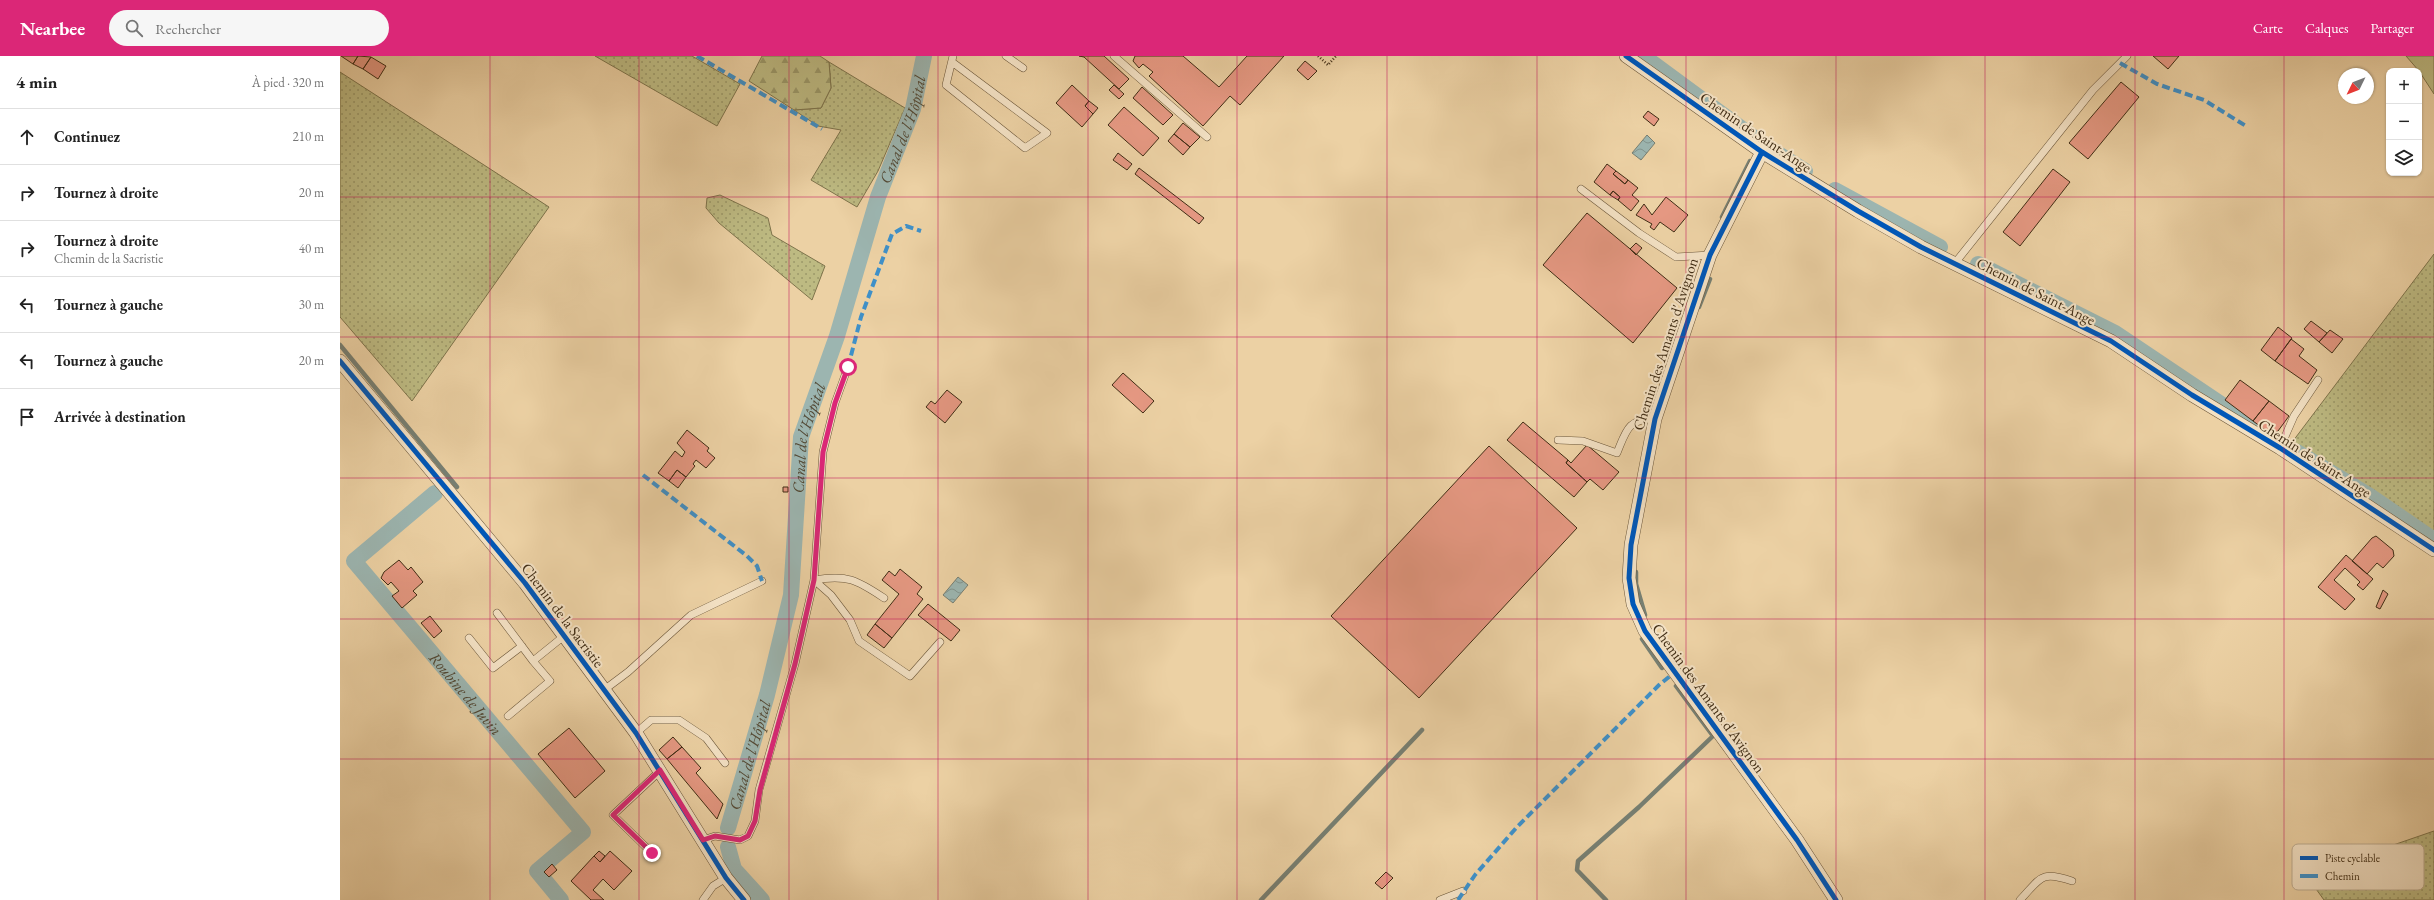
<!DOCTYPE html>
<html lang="fr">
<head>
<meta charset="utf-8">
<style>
  :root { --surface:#fff; --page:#f6f6f6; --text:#222; --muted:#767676; --line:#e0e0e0; --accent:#db2777 }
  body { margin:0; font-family:"EB Garamond",serif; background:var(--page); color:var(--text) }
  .controls { position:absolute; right:12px; top:12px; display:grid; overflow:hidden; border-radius:8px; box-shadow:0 1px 3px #0004 }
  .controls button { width:36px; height:36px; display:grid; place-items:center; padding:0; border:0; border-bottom:1px solid var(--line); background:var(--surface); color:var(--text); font:20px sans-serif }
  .compass { position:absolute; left:1998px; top:12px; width:36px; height:36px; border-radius:50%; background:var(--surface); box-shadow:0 1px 3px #0004; rotate:227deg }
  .stop { position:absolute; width:12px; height:12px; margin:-9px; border:3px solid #db2777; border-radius:50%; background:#fff }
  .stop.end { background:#db2777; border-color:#fff; box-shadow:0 1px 4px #0008 }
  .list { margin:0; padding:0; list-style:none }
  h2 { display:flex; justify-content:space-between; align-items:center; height:52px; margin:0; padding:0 16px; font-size:17px }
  h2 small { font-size:13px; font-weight:400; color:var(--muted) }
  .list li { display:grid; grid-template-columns:26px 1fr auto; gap:12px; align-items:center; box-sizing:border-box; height:56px; padding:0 16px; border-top:1px solid var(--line) }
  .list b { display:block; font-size:15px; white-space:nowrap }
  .list p { margin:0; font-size:13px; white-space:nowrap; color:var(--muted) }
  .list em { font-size:13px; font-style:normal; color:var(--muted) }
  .icon { flex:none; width:22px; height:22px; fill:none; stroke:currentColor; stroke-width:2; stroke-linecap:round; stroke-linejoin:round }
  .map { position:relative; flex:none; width:2094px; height:844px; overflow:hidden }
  header { display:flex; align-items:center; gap:24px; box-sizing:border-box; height:56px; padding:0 20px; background:var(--accent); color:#fff }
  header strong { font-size:19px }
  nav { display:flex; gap:22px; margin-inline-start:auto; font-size:14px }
  .search { width:280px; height:36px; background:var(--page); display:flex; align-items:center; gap:10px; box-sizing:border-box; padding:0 14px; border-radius:22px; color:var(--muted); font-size:15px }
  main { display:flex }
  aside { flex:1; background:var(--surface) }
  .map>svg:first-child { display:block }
  .grass { fill:url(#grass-dots); stroke:#7e744c }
  .forest { fill:url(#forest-firs); stroke:#7e744c }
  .garden { fill:#bdba82; stroke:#7e744c }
  .water { fill:url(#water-waves); stroke:#777f72 }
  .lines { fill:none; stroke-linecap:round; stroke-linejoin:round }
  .stream { stroke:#777f72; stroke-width:4.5 }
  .canal { stroke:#9cb5b0; stroke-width:16 }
  .building { fill:#e59882; stroke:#402d15 }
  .service-casing { stroke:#6b5639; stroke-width:8 }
  .minor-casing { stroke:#6b5639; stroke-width:14 }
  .path { stroke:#402d15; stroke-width:2.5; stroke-dasharray:1 2; stroke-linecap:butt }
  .service { stroke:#f3e1c4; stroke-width:7 }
  .minor { stroke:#f3e1c4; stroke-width:13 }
  .quiet { stroke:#3f90c8; stroke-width:4; stroke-dasharray:8 4; stroke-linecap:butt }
  .cycleway-casing { stroke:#f3e1c4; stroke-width:8 }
  .cycleway { stroke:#0057b8; stroke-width:5 }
  .route { stroke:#db2777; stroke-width:5 }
  .grid { fill:none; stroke:#c2185b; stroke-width:1; stroke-opacity:0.55 }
  .labels { text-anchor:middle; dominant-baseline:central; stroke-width:4; stroke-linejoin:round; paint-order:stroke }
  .street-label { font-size:15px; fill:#402d15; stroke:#f3e1c4 }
  .water-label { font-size:16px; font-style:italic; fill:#524834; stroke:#f3e1c4 }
  .key { fill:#f3e1c4; stroke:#bdab90; stroke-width:1 }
  .key-label { font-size:11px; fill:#402d15 }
</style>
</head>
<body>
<header>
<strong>Nearbee</strong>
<div class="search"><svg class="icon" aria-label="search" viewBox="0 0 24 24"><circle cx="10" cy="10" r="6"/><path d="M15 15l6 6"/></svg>Rechercher</div>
<nav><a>Carte</a><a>Calques</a><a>Partager</a></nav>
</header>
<main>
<aside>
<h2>4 min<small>À pied · 320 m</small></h2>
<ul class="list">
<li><svg class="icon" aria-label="ahead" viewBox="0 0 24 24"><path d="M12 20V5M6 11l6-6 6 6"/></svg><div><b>Continuez</b></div><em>210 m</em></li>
<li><svg class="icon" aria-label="right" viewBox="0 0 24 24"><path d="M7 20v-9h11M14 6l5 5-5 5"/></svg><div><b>Tournez à droite</b></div><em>20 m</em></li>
<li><svg class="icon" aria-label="right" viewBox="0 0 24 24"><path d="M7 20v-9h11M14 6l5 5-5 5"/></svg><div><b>Tournez à droite</b><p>Chemin de la Sacristie</p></div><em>40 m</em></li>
<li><svg class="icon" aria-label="left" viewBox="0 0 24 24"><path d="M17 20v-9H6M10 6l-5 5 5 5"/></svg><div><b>Tournez à gauche</b></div><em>30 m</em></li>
<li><svg class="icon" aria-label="left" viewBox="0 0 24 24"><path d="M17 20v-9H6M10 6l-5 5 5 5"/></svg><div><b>Tournez à gauche</b></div><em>20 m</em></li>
<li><svg class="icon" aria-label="arrive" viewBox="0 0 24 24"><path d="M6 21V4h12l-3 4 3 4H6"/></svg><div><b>Arrivée à destination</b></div></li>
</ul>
</aside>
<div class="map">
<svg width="2094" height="844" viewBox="0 0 2094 844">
  <defs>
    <pattern id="grass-dots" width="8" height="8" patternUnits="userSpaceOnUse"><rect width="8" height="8" fill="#bdba82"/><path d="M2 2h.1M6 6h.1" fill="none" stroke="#9b9869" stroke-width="1.8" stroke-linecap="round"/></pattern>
    <pattern id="forest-firs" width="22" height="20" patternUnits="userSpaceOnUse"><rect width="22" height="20" fill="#bdba82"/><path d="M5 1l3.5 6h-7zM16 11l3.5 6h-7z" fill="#9b9869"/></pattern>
    <pattern id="water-waves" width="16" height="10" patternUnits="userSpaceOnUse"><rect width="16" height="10" fill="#9cb5b0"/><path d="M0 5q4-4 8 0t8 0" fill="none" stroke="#81948e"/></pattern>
  </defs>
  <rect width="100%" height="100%" fill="#ecd1a4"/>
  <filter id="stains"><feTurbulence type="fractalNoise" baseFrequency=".005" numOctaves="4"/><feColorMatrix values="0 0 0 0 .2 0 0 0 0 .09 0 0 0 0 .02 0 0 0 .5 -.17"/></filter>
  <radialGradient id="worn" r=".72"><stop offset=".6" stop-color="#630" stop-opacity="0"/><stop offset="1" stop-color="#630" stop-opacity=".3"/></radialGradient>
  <path class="grass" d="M 255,0 L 352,0 L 400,28 L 377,70 Z
    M 489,6 L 565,52 L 538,115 L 517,151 L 471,124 L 501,74 L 478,70 L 454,54 L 481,52 L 491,32 Z
    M 0,16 L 209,151 L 72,345 L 0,261 Z
    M 380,139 L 428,162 L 432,179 L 485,210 L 472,244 L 379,167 L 366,152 L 367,142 Z
    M 2094,198 L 2094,481 L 1950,389 Z
    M 2094,775 L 2094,844 L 1984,844 L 1966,819 Z"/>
  <path class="forest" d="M 422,0 L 480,0 L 489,6 L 491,32 L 481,52 L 454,54 L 409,25 Z"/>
  <path class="garden" d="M 2066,0 L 2094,0 L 2094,38 L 2079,15 Z"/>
  <path class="water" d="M 1307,79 L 1315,87 L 1301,104 L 1292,97 Z
    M 618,521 L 628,529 L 613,547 L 603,539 Z"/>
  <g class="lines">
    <path class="stream" d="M 1382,161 L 1410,105
      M 1359,251 L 1370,223
      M 0,289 L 117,431
      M 1296,516 L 1296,528 L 1305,559
      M 1302,583 L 1322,612
      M 921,844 L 1082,674
      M 1266,844 L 1237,814 L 1238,805 L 1299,751 L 1373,680 L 1336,630"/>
    <g class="canal">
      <path d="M 1303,0 L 1421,87 L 1465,115"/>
      <path d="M 1495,134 L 1600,191"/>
      <path d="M 1638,208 L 1775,277 L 1912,369"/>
      <path d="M 1957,396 L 2030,440 L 2094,484"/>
      <path id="s1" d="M 95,437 L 14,505 L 243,776 L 197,815 L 221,844"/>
      <path id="s2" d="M 388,772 L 427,639 L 451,539 L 461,381 L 497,280 L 538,141 L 573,53 L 584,0"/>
      <path d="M 388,791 L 394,813 L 422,844"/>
    </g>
  </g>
  <path class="building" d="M 1,0 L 18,0 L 13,8 Z
    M 18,0 L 31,1 L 23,13 L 13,8 Z
    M 739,0 L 764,0 L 789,23 L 779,33 L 744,1 Z
    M 795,0 L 843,0 L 879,31 L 907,0 L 944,0 L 900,49 L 890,40 L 863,70 L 809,20 L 813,16 L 803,8 L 799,12 L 793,5 Z
    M 1813,0 L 1839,0 L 1828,13 Z
    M 31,1 L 46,10 L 38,23 L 23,13 Z
    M 965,5 L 977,15 L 968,24 L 957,14 Z
    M 1781,26 L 1799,41 L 1748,103 L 1729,87 Z
    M 732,29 L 749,45 L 745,50 L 753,58 L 742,71 L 716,47 Z
    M 774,29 L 784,38 L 779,43 L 769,34 Z
    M 802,31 L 833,59 L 823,69 L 793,42 Z
    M 749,45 L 758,52 L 753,58 L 745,50 Z
    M 784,51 L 819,82 L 803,100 L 768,69 Z
    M 1308,55 L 1319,63 L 1314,70 L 1303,61 Z
    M 843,67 L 860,81 L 850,91 L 834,78 Z
    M 834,78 L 850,91 L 843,99 L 828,85 Z
    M 778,97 L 792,108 L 787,114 L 773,104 Z
    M 1267,108 L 1276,115 L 1273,118 L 1285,128 L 1288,124 L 1298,132 L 1292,139 L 1299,145 L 1291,155 L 1278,144 L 1280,141 L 1273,135 L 1270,139 L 1254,126 Z
    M 799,112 L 864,162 L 859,168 L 795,118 Z
    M 1713,113 L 1730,126 L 1680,190 L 1663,176 Z
    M 1276,115 L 1288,124 L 1285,128 L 1273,118 Z
    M 1273,135 L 1280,141 L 1278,144 L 1270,139 Z
    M 1326,141 L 1348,159 L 1334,176 L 1320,166 L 1314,174 L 1310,171 L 1312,168 L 1296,159 L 1304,148 L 1312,159 Z
    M 1247,157 L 1337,232 L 1293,287 L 1203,209 Z
    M 1296,187 L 1302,192 L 1296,199 L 1290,193 Z
    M 1971,265 L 1987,277 L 1979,286 L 1964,273 Z
    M 1938,271 L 1952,282 L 1935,305 L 1921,294 Z
    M 1990,274 L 2003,283 L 1992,297 L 1979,286 Z
    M 1951,283 L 1964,293 L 1959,300 L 1977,314 L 1968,328 L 1935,305 Z
    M 783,317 L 814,345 L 803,357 L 772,329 Z
    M 1900,324 L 1929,345 L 1913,365 L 1885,344 Z
    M 607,334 L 622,346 L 605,367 L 586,351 L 591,345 L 595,348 Z
    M 1929,345 L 1949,360 L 1938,375 L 1932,379 L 1913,365 Z
    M 1183,366 L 1228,404 L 1226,407 L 1247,426 L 1234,441 L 1167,384 Z
    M 347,374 L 369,392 L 367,395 L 375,402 L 366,412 L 356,404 L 353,408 L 355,410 L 346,421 L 337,414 L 329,425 L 318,417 L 335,395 L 342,401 L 345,396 L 337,387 Z
    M 1247,389 L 1279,416 L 1263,434 L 1250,423 L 1247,426 L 1226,407 L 1228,404 L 1231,407 Z
    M 1149,390 L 1237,472 L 1079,642 L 991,560 Z
    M 337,414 L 346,421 L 338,432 L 329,425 Z
    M 443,431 L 448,431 L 448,436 L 443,436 Z
    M 2036,480 L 2053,494 L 2054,500 L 2043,512 L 2037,507 L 2027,518 L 2012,505 L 2032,482 Z
    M 2006,499 L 2033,523 L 2023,534 L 2017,529 L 2020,526 L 2005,512 L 1994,524 L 2015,543 L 2005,554 L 1978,531 Z
    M 59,504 L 68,514 L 71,511 L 83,526 L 73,535 L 77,539 L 62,552 L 52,540 L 59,535 L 51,526 L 48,529 L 41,522 L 44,516 Z
    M 560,513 L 582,531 L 577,538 L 583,543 L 552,582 L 535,568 L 559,538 L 542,524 L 549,515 L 555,520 Z
    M 2043,534 L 2048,538 L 2040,553 L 2036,551 Z
    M 588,548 L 620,574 L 611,585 L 578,559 Z
    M 90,560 L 102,575 L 94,582 L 81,567 Z
    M 535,568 L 552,582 L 544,592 L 527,579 Z
    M 229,672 L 265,715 L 235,742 L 198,698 Z
    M 333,681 L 342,691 L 327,703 L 319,694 Z
    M 342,691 L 361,712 L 356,717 L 383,748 L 377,763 L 327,703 Z
    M 259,795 L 265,800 L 260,806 L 254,800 Z
    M 270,795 L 292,815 L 274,834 L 263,823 L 253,834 L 264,844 L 251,844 L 231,825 L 254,800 L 260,806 Z
    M 212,808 L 217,814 L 209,821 L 204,816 Z
    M 1046,816 L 1053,822 L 1042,833 L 1035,827 Z"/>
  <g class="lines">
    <g class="service-casing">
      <path id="service" d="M 666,0 L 683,12
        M 774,0 L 867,81
        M 612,6 L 707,77 L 685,92 L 606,29 L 613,0
        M 1241,133 L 1299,177 L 1336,201 L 1370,199
        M 1615,207 L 1753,34 L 1787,0
        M 1218,384 L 1243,385 L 1277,397 C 1286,375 1288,362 1315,363
        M 1940,392 L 1954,360 L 1978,324
        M 474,524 L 491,539 L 510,564 L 519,585 L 570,620 L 600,586
        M 474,524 C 507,518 517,524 544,542
        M 157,557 L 193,605 L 224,580
        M 129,582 L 153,612 L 182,590
        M 264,634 L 288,616 L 351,559 L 422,525
        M 168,660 L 210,625 L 193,605
        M 296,677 L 311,664 L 339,664 L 366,682 L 385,707
        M 363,784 L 375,780 L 400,784 L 408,780 L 415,765 L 419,734 L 455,608 L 474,524 L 483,396 L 495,347 L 508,311
        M 312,797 L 273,759 L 321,714
        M 363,844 L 373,830 L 386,822
        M 1100,844 L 1123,835
        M 1680,844 C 1701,822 1700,814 1732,825"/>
    </g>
    <g class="minor-casing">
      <path id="minor" d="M 1286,0 L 1422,96 L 1518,155 L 1581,191 L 1771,285 L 1852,339 L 1940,392 L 2094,494
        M 1422,96 L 1370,199 L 1315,363 L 1291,489 L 1289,522 L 1293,548 L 1305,575 L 1457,784 L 1496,844
        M 0,305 L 185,527 L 296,677 L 386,822 L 404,844"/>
    </g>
    <path class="path" d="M 978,0 L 988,9 L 996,0"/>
    <use href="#service" class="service"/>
    <use href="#minor" class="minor"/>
    <path class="quiet" d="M 357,0 L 482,73
      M 1780,7 L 1817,28 L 1864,44 L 1906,70
      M 508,311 L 521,261 L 552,178 L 566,170 L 581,175
      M 303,419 L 407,500 L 417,510 L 422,525
      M 1118,844 L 1135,819 L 1177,771 L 1319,629 L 1335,616"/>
    <g class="cycleway-casing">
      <path id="cycleway" d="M 1286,0 L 1422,96 L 1518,155 L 1581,191 L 1771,285 L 1852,339 L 1940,392 L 2094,494
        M 1422,96 L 1370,199 L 1315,363 L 1291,489 L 1289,522 L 1293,548 L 1305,575 L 1457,784 L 1496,844
        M 0,305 L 185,527 L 296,677 L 386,822 L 404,844"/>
    </g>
    <use href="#cycleway" class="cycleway"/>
  </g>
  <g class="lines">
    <path class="route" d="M 312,797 L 273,759 L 320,714 L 363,784 L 375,780 L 400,784 L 408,780 L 415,765 L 420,734 L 455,608 L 474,524 L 483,396 L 495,347 L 508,311"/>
  </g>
  <path class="grid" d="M 150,0 L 150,844M 299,0 L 299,844M 449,0 L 449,844M 598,0 L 598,844M 748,0 L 748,844M 897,0 L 897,844M 1047,0 L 1047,844M 1197,0 L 1197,844M 1346,0 L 1346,844M 1496,0 L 1496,844M 1645,0 L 1645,844M 1795,0 L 1795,844M 1944,0 L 1944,844M 0,141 L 2094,141M 0,281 L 2094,281M 0,422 L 2094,422M 0,563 L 2094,563M 0,703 L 2094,703"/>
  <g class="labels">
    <g class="street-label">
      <text transform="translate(1416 76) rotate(34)">Chemin de Saint-Ange</text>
      <text transform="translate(1696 235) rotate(27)">Chemin de Saint-Ange</text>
      <text transform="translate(1325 288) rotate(-72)">Chemin des Amants d'Avignon</text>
      <text transform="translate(1975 402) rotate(33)">Chemin de Saint-Ange</text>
      <text transform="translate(223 559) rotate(53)">Chemin de la Sacristie</text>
      <text transform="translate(1369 642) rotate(54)">Chemin des Amants d'Avignon</text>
    </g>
    <g class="water-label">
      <text stroke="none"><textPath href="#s2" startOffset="724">Canal de l'Hôpital</textPath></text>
      <text stroke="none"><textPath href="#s2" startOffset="400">Canal de l'Hôpital</textPath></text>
      <text stroke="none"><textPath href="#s1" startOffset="279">Roubine de Juvin</textPath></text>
      <text stroke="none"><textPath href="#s2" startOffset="76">Canal de l'Hôpital</textPath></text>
    </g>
  </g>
  <rect x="1952" y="788" width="132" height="46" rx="6" class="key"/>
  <rect x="1960" y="800" width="18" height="4" fill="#0057b8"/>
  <rect x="1960" y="818" width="18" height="4" fill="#3f90c8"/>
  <g class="key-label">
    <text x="1985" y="806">Piste cyclable</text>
    <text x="1985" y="824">Chemin</text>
  </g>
  <rect width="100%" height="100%" filter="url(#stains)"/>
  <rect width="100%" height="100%" fill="url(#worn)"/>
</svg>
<div class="controls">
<button>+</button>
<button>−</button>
<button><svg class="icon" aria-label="layers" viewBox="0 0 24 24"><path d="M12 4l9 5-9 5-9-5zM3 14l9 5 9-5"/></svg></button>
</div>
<svg class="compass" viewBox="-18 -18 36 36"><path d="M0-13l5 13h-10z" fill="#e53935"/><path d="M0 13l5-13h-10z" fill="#767676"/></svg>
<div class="stop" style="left:508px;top:311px"></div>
<div class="stop end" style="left:312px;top:797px"></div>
</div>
</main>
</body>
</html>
